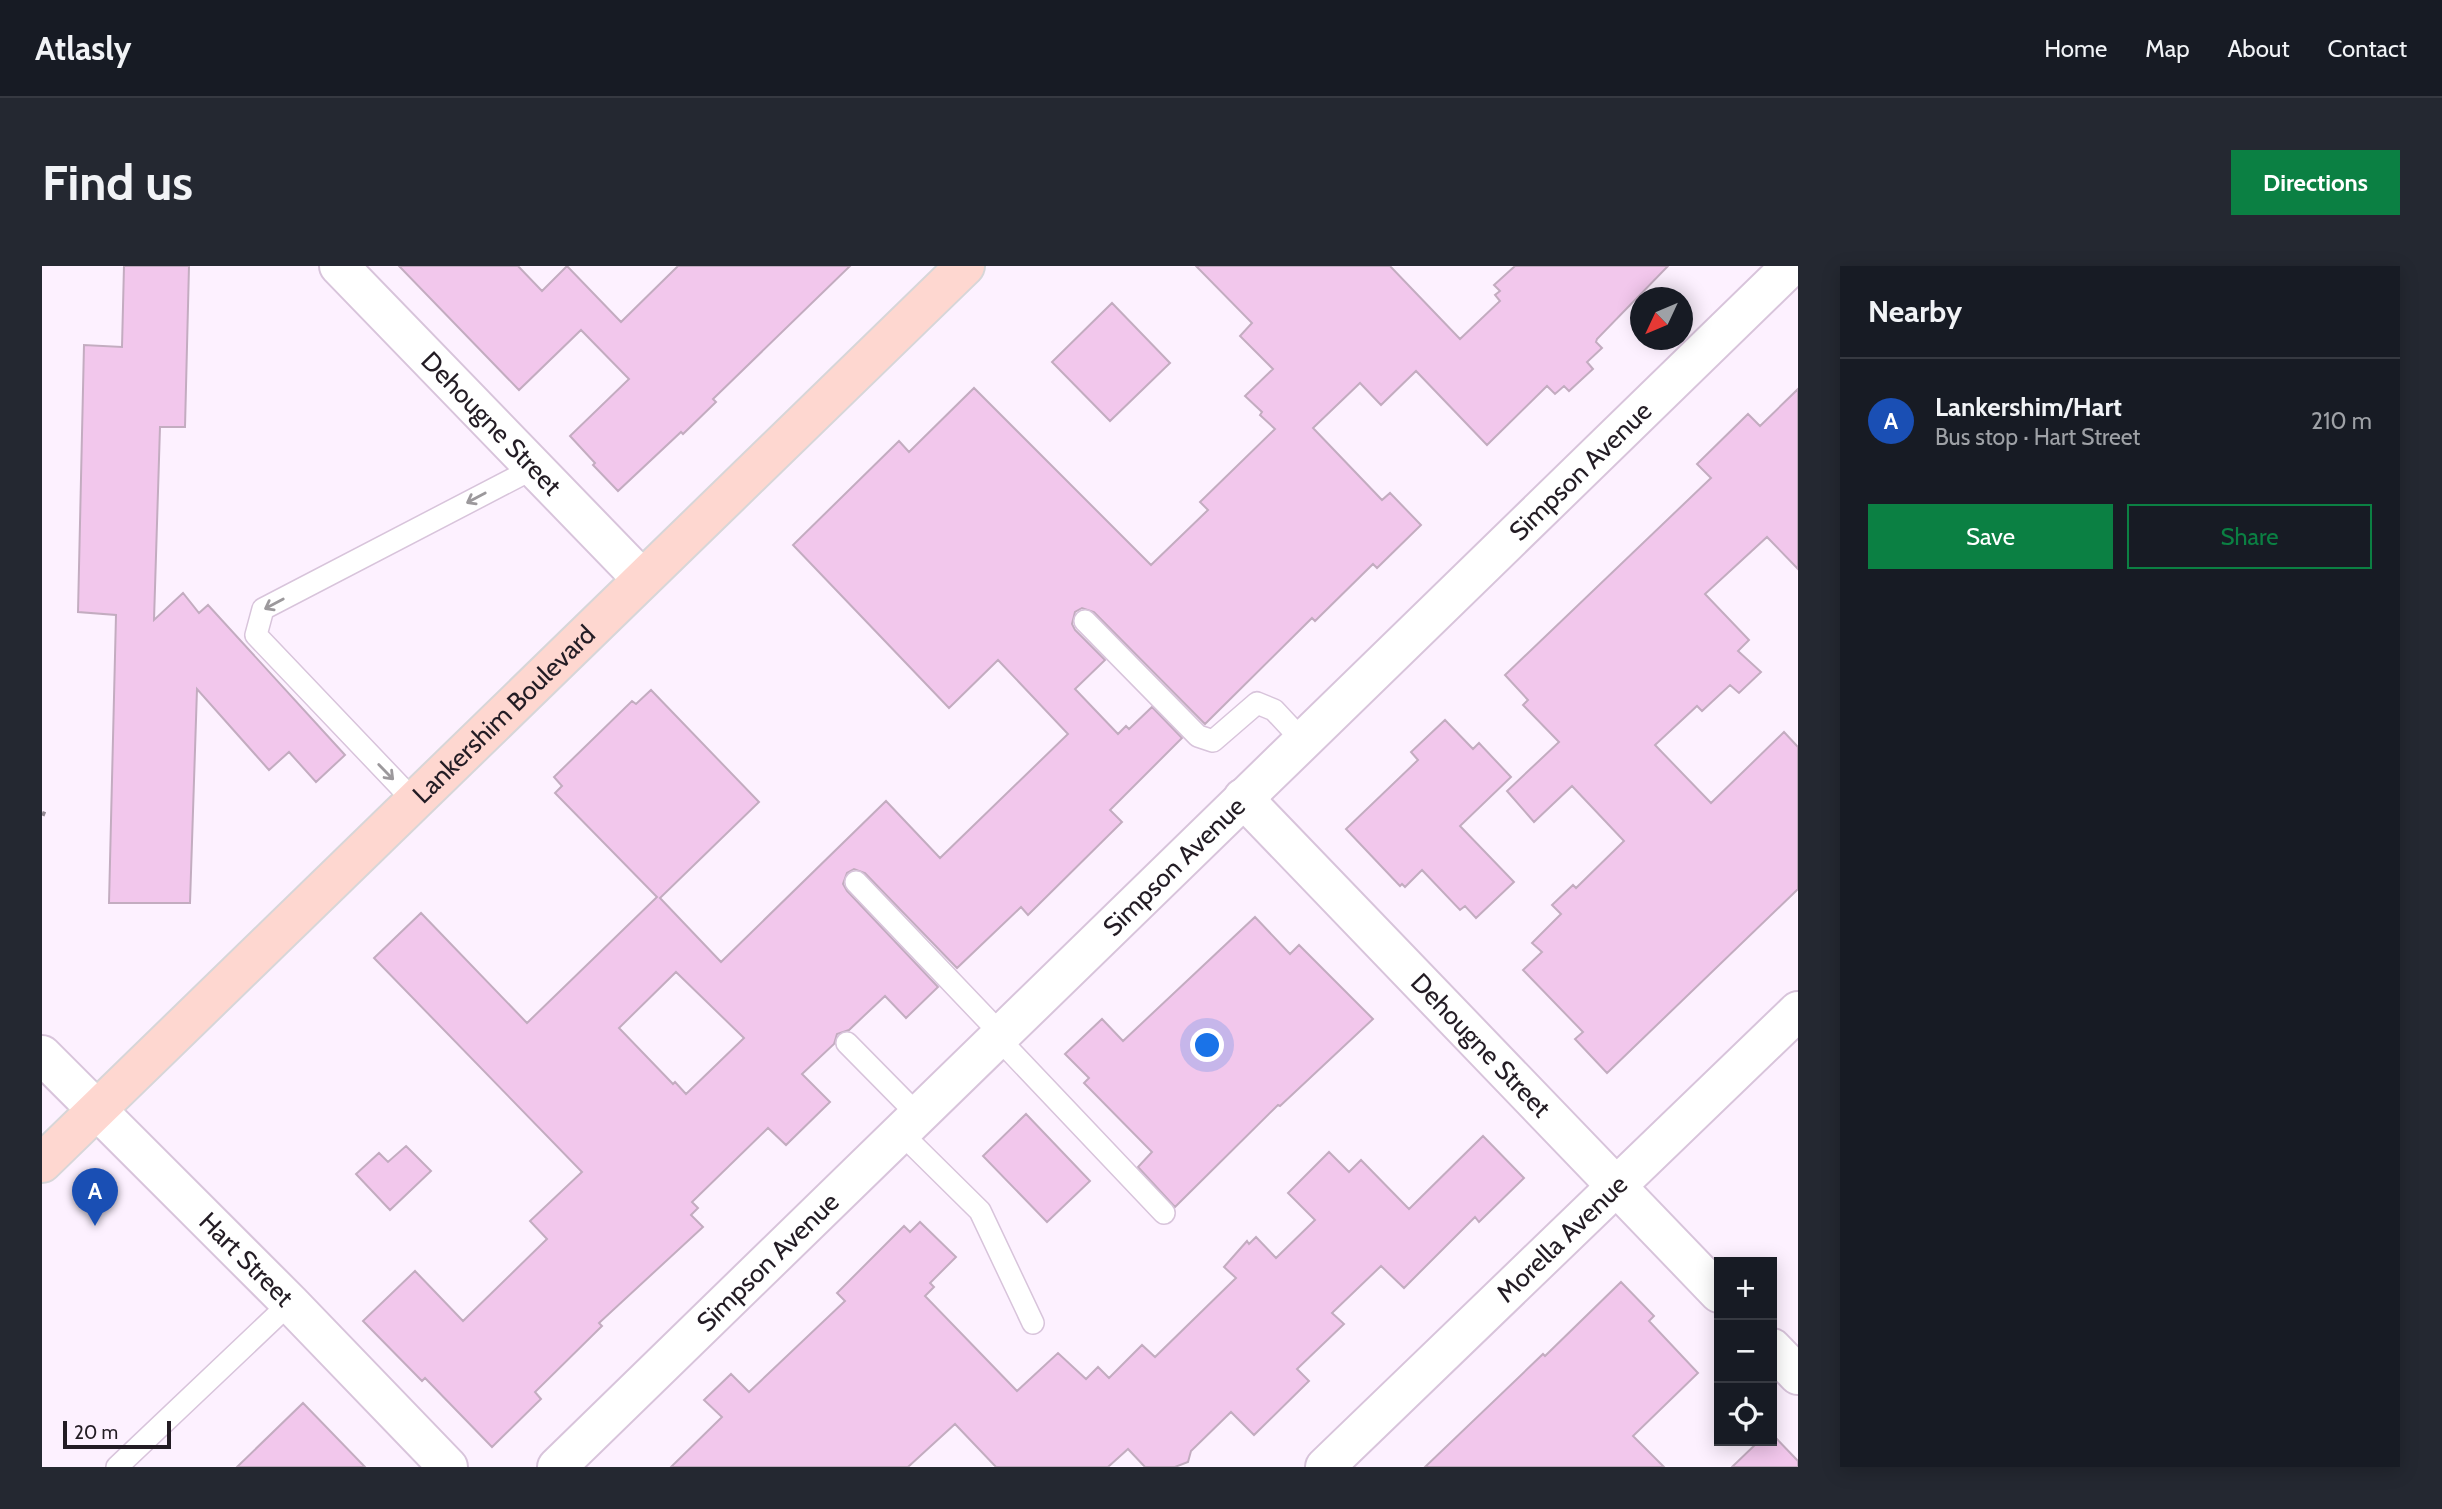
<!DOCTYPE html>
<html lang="en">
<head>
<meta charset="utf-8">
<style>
  :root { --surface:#171b24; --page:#242831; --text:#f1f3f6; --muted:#9ea1a6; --line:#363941; --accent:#0b8043 }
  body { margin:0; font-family:Cabin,sans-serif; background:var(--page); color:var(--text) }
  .controls { position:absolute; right:21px; bottom:21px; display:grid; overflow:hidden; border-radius:0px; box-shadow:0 4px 18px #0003 }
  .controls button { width:63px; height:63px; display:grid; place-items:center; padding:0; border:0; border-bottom:2px solid var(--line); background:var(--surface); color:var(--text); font:35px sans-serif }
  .compass { position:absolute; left:1588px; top:21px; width:63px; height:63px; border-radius:50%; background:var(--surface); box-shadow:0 4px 18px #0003; rotate:226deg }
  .scale { position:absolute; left:21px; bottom:18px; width:108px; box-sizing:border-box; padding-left:7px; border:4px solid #231c24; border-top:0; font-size:19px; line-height:24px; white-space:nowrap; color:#231c24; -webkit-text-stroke:5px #fdf1ff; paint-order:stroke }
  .you { position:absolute; left:1166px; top:780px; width:24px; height:24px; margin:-18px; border:5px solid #fff; border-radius:50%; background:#1a73e8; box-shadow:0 0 0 10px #1a73e833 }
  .badge { display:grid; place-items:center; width:46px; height:46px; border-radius:50%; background:var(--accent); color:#fff; font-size:23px; font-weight:700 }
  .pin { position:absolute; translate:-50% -58px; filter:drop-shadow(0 2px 4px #0008) }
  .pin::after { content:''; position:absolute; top:37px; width:24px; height:21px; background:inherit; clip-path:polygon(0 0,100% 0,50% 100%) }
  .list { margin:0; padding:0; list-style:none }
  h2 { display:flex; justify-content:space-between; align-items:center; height:91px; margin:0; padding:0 28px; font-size:30px }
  h2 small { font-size:23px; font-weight:400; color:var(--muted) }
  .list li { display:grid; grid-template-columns:46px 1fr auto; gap:21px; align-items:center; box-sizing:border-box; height:126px; padding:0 28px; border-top:2px solid var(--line) }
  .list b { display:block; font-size:26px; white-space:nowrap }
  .list p { margin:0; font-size:23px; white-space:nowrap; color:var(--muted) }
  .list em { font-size:23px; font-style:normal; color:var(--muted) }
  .actions { display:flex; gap:14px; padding:21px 28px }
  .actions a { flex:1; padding:16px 0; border:2px solid var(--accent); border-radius:0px; text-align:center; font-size:24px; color:var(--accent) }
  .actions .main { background:var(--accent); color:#fff }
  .icon { flex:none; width:38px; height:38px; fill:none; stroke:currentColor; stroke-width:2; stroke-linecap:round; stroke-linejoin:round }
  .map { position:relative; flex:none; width:1756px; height:1201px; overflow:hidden; border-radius:0px }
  header { display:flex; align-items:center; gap:42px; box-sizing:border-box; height:98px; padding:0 35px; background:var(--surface); border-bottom:2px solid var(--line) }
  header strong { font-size:33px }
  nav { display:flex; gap:38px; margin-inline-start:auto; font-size:24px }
  .intro { display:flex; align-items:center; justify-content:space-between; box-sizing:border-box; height:168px; padding:0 42px }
  h1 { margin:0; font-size:49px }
  .button { padding:18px 32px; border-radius:0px; background:var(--accent); color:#fff; font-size:24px; font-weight:700 }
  main { display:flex; gap:42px; padding:0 42px }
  aside { flex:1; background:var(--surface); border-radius:0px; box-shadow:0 4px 18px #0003 }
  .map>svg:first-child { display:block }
  .building { fill:#f2c7ec; stroke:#c3acc0; stroke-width:2; fill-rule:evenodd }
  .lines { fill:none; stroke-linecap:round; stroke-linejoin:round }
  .service-casing { stroke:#d8c4db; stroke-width:24 }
  .minor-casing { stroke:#d8c4db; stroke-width:42 }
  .primary-casing { stroke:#d7d6d8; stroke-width:42 }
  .path { stroke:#928994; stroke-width:4.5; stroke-dasharray:3.5 5; stroke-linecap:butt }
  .service { stroke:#fff; stroke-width:21 }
  .minor { stroke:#fff; stroke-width:38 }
  .primary { stroke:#fed7d0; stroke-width:38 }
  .oneway { stroke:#9c999c }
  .labels { text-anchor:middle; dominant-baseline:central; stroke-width:6; stroke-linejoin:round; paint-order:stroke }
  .street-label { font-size:26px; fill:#231c24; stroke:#fdf1ff }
</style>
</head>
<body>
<header>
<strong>Atlasly</strong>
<nav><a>Home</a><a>Map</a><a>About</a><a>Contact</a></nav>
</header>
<div class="intro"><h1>Find us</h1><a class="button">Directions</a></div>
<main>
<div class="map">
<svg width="1756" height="1201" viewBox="0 0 1756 1201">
  <rect width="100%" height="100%" fill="#fdf1ff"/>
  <path class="building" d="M 82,0 L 147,0 L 143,161 L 118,161 L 112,354 L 141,327 L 157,347 L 166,339 L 303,489 L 274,516 L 247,486 L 227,504 L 155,423 L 148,637 L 67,637 L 74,349 L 36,346 L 42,79 L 80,81 Z
    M 357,0 L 476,0 L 500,25 L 525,0 L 579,56 L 636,0 L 808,0 L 671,133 L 674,136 L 641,168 L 639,166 L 576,225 L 551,199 L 553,197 L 528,170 L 587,113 L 539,64 L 477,124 Z
    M 1154,0 L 1348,0 L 1418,73 L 1458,35 L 1453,29 L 1458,25 L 1452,19 L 1473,0 L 1626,0 L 1555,73 L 1554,76 L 1560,82 L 1545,96 L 1551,103 L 1527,125 L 1522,120 L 1513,128 L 1505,120 L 1445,179 L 1374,105 L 1339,139 L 1318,117 L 1271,162 L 1340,234 L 1348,227 L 1379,259 L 1335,302 L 1331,298 L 1273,355 L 1270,352 L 1163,458 L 1052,346 L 1040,342 L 1033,346 L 1030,358 L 1033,364 L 1063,394 L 1033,423 L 1076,468 L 1084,460 L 1087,463 L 1110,441 L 1140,472 L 1068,544 L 1080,556 L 986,649 L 979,641 L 915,702 L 823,607 L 812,603 L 805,607 L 801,618 L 805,625 L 896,721 L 864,752 L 843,730 L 807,764 L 795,768 L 792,778 L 760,808 L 788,836 L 744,879 L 726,862 L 650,936 L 656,942 L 649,949 L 661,961 L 557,1057 L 560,1060 L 493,1126 L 499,1133 L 450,1181 L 383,1112 L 380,1115 L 321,1055 L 373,1005 L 421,1055 L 505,973 L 488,955 L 540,906 L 332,692 L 379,647 L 485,757 L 615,631 L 513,527 L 520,520 L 512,511 L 590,435 L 594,438 L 609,424 L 717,536 L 618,632 L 679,696 L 844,535 L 898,592 L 1026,468 L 956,394 L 907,442 L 751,279 L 857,175 L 867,186 L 932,122 L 1109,299 L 1166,244 L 1158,236 L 1233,163 L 1218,149 L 1220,146 L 1203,130 L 1231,103 L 1198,70 L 1210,57 ZM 634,706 L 702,772 L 644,828 L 633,816 L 631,818 L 577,762 Z
    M 1070,37 L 1128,97 L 1068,155 L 1010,96 Z
    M 1756,123 L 1756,303 L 1725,271 L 1663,328 L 1707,374 L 1696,385 L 1719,406 L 1697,427 L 1688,419 L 1660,445 L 1655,440 L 1613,479 L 1669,537 L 1742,466 L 1756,481 L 1756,623 L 1565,807 L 1533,773 L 1541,766 L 1481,704 L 1500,686 L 1490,677 L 1519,648 L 1510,639 L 1531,619 L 1534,622 L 1582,575 L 1530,520 L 1492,556 L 1465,525 L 1517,476 L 1481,439 L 1486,434 L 1463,409 L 1669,212 L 1655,198 L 1706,148 L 1718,160 Z
    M 1403,454 L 1431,483 L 1437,477 L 1469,511 L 1418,560 L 1472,616 L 1434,652 L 1423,640 L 1418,644 L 1380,604 L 1363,621 L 1360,618 L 1358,620 L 1304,563 L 1376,494 L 1369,486 Z
    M 1213,651 L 1248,688 L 1257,679 L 1331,753 L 1238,840 L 1236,839 L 1133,941 L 1096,901 L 1110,886 L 1042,817 L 1047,812 L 1023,788 L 1060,753 L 1081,775 Z
    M 984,848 L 1048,915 L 1005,956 L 941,890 Z
    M 1441,870 L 1482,912 L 1437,956 L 1433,951 L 1362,1022 L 1339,1000 L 1290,1047 L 1302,1058 L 1255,1103 L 1267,1115 L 1212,1169 L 1189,1146 L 1149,1185 L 1146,1196 L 1133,1201 L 1103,1201 L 1086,1183 L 1066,1201 L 954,1201 L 913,1158 L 866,1201 L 629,1201 L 680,1151 L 662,1134 L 689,1108 L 707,1126 L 803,1035 L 795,1027 L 862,960 L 868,966 L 878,956 L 914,991 L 888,1017 L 892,1021 L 883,1030 L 975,1125 L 1016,1087 L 1044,1113 L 1056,1101 L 1067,1112 L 1100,1079 L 1113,1091 L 1194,1012 L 1182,1001 L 1205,975 L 1207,978 L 1214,971 L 1234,992 L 1273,954 L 1246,927 L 1287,886 L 1307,906 L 1319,894 L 1367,943 Z
    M 364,880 L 389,905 L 348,944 L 314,908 L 337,887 L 346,896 Z
    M 1579,1016 L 1612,1050 L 1607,1055 L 1656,1107 L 1591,1170 L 1622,1201 L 1383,1201 L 1501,1088 L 1503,1090 Z
    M 261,1137 L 323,1201 L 195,1201 Z
    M 1730,1168 L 1756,1195 L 1756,1201 L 1690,1201 L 1717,1175 L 1730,1175 Z"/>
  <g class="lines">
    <g class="service-casing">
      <path id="service" d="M 1043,355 L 1156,470 L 1171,475 L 1215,437 L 1232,444 L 1260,474
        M 373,536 L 214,369 L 221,343 L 494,201
        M 814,616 L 959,768
        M 955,771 L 1122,947
        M 805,777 L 876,849
        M 858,866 L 938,945 L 991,1057
        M 75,1201 L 248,1037"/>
    </g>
    <g class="minor-casing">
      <g id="minor">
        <path id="s1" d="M 297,0 L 600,313"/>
        <path id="s2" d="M 1201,532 L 1677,1027"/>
        <path id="s3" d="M 0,789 L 248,1037 L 406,1201"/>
        <path d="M 1730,1082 L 1756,1109"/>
        <path id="s4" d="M 515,1201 L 1749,0"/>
        <path id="s5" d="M 1283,1201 L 1756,745"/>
      </g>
    </g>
    <g class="primary-casing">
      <g id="primary">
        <path id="s6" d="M 0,897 L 923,0"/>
      </g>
    </g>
    <path class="path" d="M 0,547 L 5,549"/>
    <use href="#service" class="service"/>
    <use href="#minor" class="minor"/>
    <use href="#primary" class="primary"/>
  </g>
  <defs><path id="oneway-shaft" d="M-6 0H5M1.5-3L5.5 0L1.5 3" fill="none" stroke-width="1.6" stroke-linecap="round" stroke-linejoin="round" transform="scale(1.75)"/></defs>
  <g class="oneway">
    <use href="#oneway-shaft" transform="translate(434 232) rotate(152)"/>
    <use href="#oneway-shaft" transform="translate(232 338) rotate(152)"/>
    <use href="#oneway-shaft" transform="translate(344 506) rotate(46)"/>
  </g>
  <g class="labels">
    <g class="street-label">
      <text stroke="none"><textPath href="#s1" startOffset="219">Dehougne Street</textPath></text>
      <text stroke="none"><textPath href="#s4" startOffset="1428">Simpson Avenue</textPath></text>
      <text stroke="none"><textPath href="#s6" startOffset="644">Lankershim Boulevard</textPath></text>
      <text stroke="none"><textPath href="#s4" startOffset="861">Simpson Avenue</textPath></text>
      <text stroke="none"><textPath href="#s2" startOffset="343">Dehougne Street</textPath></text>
      <text stroke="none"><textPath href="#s5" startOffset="329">Morella Avenue</textPath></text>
      <text stroke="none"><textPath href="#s3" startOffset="289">Hart Street</textPath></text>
      <text stroke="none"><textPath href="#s4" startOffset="294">Simpson Avenue</textPath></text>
    </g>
  </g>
</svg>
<div class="controls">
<button>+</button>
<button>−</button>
<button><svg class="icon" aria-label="locate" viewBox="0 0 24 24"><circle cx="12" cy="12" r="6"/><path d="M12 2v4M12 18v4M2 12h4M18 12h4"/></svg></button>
</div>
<svg class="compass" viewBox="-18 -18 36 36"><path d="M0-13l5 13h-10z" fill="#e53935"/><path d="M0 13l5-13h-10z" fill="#9ea1a6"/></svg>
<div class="scale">20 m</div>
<div class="you"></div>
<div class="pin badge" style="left:53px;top:960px;background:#1a4fb4">A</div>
</div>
<aside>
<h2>Nearby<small></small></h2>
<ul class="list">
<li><span class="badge" style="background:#1a4fb4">A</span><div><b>Lankershim/Hart</b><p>Bus stop · Hart Street</p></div><em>210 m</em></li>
</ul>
<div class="actions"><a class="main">Save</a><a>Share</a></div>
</aside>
</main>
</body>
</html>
